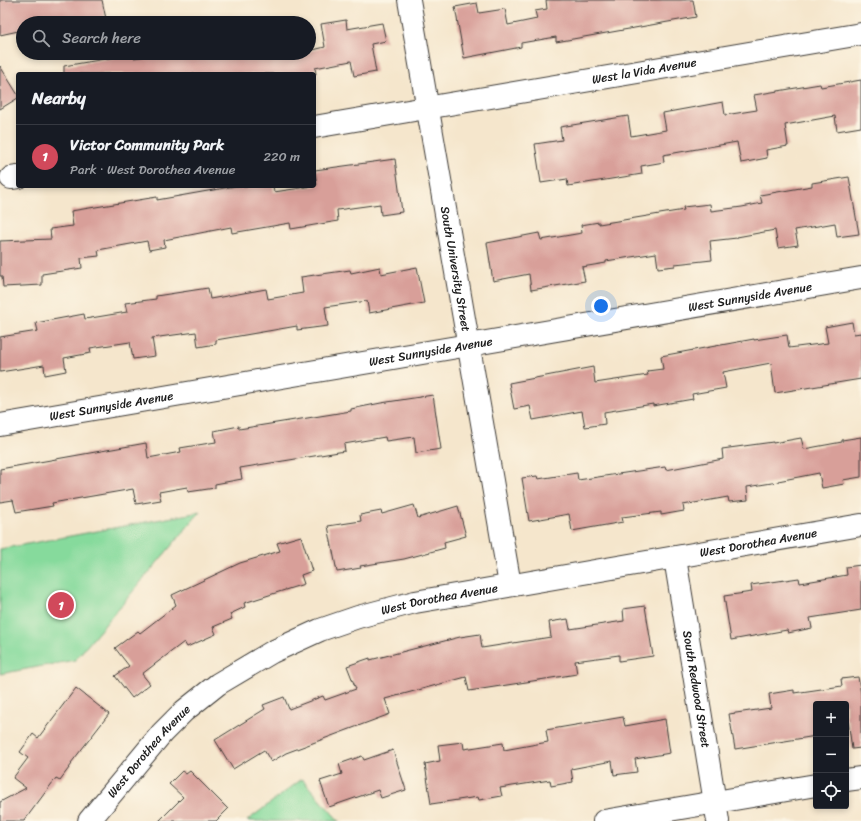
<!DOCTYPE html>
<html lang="en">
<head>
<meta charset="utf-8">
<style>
  :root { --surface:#171b24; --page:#242831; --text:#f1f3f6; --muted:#9ea1a6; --line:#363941; --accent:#d1495b }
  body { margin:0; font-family:Sriracha,sans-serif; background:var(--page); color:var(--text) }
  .controls { position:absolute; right:12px; bottom:12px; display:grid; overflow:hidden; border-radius:4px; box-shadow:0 2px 6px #0003 }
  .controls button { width:36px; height:36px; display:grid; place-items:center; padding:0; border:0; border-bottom:1px solid var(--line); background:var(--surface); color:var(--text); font:20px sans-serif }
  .you { position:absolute; left:601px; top:306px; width:14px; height:14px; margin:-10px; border:3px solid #fff; border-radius:50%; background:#1a73e8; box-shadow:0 0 0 6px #1a73e833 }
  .badge { display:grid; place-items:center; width:26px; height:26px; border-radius:50%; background:var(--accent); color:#fff; font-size:13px; font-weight:700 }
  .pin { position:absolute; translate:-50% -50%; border:2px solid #fff; box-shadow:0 1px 4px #0006 }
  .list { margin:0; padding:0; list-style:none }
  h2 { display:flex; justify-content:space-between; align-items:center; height:52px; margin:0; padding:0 16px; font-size:17px }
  h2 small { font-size:13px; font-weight:400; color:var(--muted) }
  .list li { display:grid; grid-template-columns:26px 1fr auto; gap:12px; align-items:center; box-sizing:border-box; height:64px; padding:0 16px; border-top:1px solid var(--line) }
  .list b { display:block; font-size:15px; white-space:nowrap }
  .list p { margin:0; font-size:13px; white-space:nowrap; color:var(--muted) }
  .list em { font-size:13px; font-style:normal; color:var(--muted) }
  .icon { flex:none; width:22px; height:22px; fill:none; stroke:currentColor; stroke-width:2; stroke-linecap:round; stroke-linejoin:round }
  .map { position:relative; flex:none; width:861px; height:821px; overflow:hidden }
  .search { position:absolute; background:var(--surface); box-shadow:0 2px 6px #0003; left:16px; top:16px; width:300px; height:44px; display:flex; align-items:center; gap:10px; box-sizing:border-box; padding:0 14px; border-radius:22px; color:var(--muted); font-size:15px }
  .panel { position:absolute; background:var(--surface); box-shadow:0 2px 6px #0003; left:16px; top:72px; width:300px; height:116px; border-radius:4px }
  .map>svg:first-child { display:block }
  .green { fill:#86da9c; stroke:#517b5c }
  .building { fill:#d89f99 }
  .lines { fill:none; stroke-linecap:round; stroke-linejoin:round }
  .minor-casing { stroke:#3d3a36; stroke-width:24 }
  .minor { stroke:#fff; stroke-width:22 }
  .labels { text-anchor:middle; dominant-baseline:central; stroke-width:3; stroke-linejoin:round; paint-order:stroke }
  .street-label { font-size:12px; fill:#1c1c1c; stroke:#fcf5e5 }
</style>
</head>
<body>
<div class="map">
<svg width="861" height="821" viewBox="0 0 861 821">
  <rect width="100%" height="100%" fill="#fcf5e5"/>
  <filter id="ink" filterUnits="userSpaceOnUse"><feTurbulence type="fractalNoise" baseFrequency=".025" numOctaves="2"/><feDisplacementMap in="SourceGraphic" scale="8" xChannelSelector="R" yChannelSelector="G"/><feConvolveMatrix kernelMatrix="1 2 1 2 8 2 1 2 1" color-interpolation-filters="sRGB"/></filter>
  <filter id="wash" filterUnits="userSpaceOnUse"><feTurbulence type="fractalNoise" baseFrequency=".012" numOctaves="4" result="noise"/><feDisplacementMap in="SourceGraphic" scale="16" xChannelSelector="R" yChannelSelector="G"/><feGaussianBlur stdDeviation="0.9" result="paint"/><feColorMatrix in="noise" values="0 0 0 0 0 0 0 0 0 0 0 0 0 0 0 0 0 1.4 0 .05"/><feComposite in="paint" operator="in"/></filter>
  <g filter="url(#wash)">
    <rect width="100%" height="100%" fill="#f5e6cc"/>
    <path class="green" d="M 200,512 L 75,660 L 0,674 L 0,549 Z
      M 302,779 L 339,821 L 247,821 L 248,820 Z"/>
    <g id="blocks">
      <path class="building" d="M 0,0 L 102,0 L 106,19 L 86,23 L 23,23 L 23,30 L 0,35 Z
        M 546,0 L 693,0 L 696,17 L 556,42 L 556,37 L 521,43 L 521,47 L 464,58 L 455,7 L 477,3 L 479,13 L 505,9 L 508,25 L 537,19 L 535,11 L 547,9 Z
        M 346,20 L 347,29 L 382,23 L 386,41 L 371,44 L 376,72 L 354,76 L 351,61 L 315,68 L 316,74 L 64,74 L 64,66 L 134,54 L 134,58 L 165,53 L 309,53 L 309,51 L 325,47 L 321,24 Z
        M 0,66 L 18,95 L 18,98 L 0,109 Z
        M 861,80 L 861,127 L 837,131 L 835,116 L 785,125 L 788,146 L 766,150 L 767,158 L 741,163 L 737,142 L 663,155 L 664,162 L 641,166 L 642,174 L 568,186 L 567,179 L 541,183 L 535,144 L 562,140 L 560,127 L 628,116 L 631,136 L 666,130 L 663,113 L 723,102 L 725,115 L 757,110 L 754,95 L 820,84 L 821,87 Z
        M 395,159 L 402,212 L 381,215 L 380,204 L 337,210 L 338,221 L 291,229 L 290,223 L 232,233 L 231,227 L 164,240 L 165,247 L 149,250 L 147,241 L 98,250 L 99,256 L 81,258 L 82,268 L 42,274 L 42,285 L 3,287 L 2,276 L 0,276 L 0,241 L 51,239 L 50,229 L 73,226 L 71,211 L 157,197 L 157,200 L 236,186 L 273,186 L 274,192 L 314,186 L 317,185 L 315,170 Z
        M 849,177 L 859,234 L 837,237 L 835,223 L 795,230 L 798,245 L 778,248 L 775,230 L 737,237 L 737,238 L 710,241 L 712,260 L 675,264 L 675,266 L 658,268 L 656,253 L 606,261 L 606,263 L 582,267 L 585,281 L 531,290 L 529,274 L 493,281 L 487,243 L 539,233 L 541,240 L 582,233 L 581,225 L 599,222 L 599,224 L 684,210 L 683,207 L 710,204 L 711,211 L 742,207 L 762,203 L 760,195 L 812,186 L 812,183 Z
        M 380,267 L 381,274 L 417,267 L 424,303 L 369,313 L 367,301 L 325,307 L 328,326 L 297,330 L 297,326 L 216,340 L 216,344 L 198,347 L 196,332 L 152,338 L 155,356 L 133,359 L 130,342 L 90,348 L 91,353 L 64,358 L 66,371 L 45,375 L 44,365 L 0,372 L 0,337 L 38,331 L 36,323 L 84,314 L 85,319 L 127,312 L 125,303 L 156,299 L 156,296 L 208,288 L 210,299 L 266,289 L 268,299 L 303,293 L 301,277 L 350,270 L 351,273 Z
        M 852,322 L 854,334 L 861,333 L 861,379 L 775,393 L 771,363 L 723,372 L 726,388 L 692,394 L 693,399 L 653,406 L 653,404 L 604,412 L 605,424 L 585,427 L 582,411 L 533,420 L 530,406 L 514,409 L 509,383 L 593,367 L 595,383 L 648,375 L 647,371 L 663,369 L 661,356 L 754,339 L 754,340 L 787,335 L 789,348 L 828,343 L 825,327 Z
        M 433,395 L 441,449 L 416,453 L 414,437 L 386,441 L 385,437 L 344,444 L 345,451 L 240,468 L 242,479 L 215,484 L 215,488 L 188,492 L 187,487 L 159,492 L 161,500 L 136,504 L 133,489 L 52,503 L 53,506 L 16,512 L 13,500 L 0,502 L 0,469 L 146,443 L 148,458 L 181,452 L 180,448 L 216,442 L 214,431 L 239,426 L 239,429 L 351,411 L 351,409 L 381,403 Z
        M 861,437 L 861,477 L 843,480 L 844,484 L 822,488 L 819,473 L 778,481 L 778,482 L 747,487 L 748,500 L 729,502 L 728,497 L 683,505 L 684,511 L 661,515 L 661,512 L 622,517 L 623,522 L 572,531 L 569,514 L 529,521 L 522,478 L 537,476 L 538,479 L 577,473 L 578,480 L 665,467 L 666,470 L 723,459 L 722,449 L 773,442 L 773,443 L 801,438 L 804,449 L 842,442 L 842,440 Z
        M 414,505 L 418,518 L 458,506 L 466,536 L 444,542 L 445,548 L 404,559 L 360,566 L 361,568 L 337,572 L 328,526 L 361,521 L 360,515 L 381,511 L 382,514 Z
        M 301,536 L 312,571 L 301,575 L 304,584 L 244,603 L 245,607 L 230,614 L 232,619 L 213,627 L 216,634 L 187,647 L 184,642 L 142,674 L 150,684 L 132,698 L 115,676 L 129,666 L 115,648 L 138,631 L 140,633 L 176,605 L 172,595 L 240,563 L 280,551 L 277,543 Z
        M 861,565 L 861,610 L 810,618 L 812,628 L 788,633 L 787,630 L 731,640 L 724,596 L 752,592 L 751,585 L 799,578 L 800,583 L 847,575 L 846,567 Z
        M 645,606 L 653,656 L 619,661 L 619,655 L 575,661 L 577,674 L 469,691 L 466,677 L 385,699 L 390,714 L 286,753 L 271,762 L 264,750 L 233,769 L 215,740 L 265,709 L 263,705 L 284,697 L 289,709 L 323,696 L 325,700 L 356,689 L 347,666 L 370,658 L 370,660 L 460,637 L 480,634 L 482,648 L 551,637 L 549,622 L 568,619 L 570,629 L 624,621 L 623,609 Z
        M 858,677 L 861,694 L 861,748 L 852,749 L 848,720 L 846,720 L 846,704 L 816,704 L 816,736 L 735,749 L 729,714 L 771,708 L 769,694 L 794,690 L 794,693 L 842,686 L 841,679 Z
        M 76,688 L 109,714 L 71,763 L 72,764 L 60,780 L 56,778 L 24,821 L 0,821 L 0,802 L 26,788 L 13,778 L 28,758 L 20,752 L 33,734 L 38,738 Z
        M 623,717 L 625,726 L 665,719 L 670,753 L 635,759 L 637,772 L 614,775 L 612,761 L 571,769 L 573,782 L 551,786 L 550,780 L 500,788 L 502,796 L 479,800 L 478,797 L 431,804 L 425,764 L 440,761 L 438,745 L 463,742 L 464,749 L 503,743 L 504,750 L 548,742 L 546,730 Z
        M 393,750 L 406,790 L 381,798 L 378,790 L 329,807 L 320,781 L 342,774 L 339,764 L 362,756 L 364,760 Z
        M 182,771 L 186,774 L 190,771 L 228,809 L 216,821 L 159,821 L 183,797 L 169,784 Z"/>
    </g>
  </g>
  <g filter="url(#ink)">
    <use href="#blocks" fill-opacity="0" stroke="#3d3a36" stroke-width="1"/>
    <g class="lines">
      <g class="minor-casing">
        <g id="minor">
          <path id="s1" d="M 409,0 L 510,585"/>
          <path id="s2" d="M 314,127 L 861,34"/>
          <path d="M 11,178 L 18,177"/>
          <path id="s3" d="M 0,425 L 861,278"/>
          <path id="s4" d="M 675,558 L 718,821"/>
          <path d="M 846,780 L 861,778"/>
          <path id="s5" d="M 89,821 L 162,733 L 184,711 L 218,684 L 272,652 L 320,630 L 358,617 L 415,602 L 861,525"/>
          <path d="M 604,821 L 816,785"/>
        </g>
      </g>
      <use href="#minor" class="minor"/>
    </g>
  </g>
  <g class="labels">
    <g class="street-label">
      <text stroke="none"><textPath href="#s2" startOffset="335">West la Vida Avenue</textPath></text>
      <text stroke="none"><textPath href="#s1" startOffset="273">South University Street</textPath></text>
      <text stroke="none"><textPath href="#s3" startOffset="761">West Sunnyside Avenue</textPath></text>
      <text stroke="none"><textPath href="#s3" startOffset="437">West Sunnyside Avenue</textPath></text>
      <text stroke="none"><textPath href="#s3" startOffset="113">West Sunnyside Avenue</textPath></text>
      <text stroke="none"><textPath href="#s5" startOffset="752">West Dorothea Avenue</textPath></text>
      <text stroke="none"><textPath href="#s5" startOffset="428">West Dorothea Avenue</textPath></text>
      <text stroke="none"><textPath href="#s4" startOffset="133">South Redwood Street</textPath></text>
      <text stroke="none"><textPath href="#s5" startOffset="92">West Dorothea Avenue</textPath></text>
    </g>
  </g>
</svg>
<div class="controls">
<button>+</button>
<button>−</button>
<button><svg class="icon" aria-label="locate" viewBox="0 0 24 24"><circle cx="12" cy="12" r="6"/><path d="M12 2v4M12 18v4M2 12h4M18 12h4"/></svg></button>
</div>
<div class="you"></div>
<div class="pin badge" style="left:61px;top:605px">1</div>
<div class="search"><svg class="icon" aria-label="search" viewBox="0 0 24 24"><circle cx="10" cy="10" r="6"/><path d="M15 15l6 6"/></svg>Search here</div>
<section class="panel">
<h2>Nearby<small></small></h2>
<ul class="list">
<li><span class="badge">1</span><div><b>Victor Community Park</b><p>Park · West Dorothea Avenue</p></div><em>220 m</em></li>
</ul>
</section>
</div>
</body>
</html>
